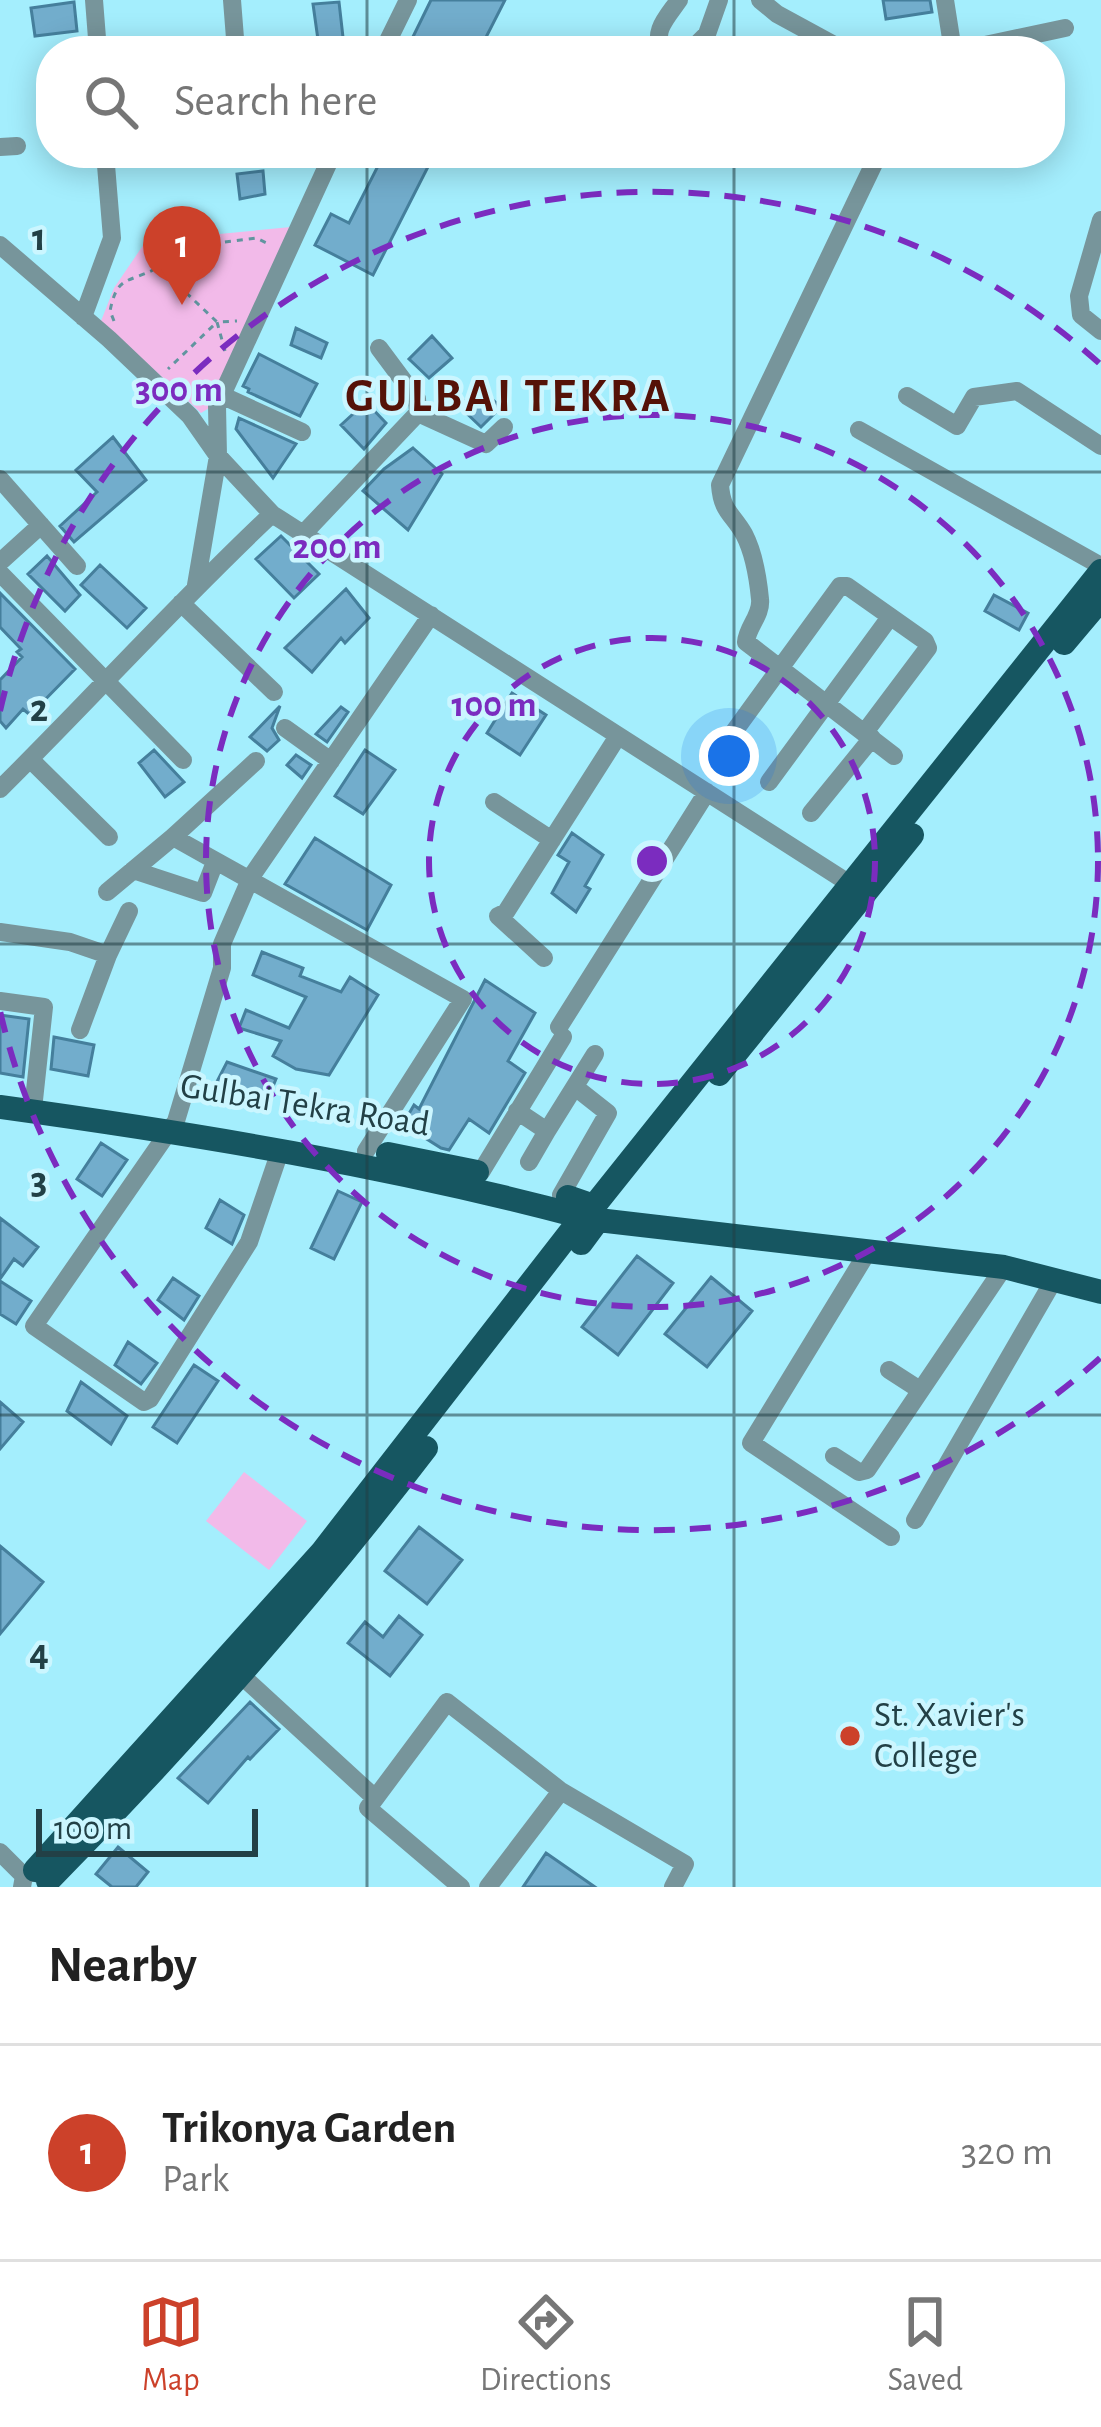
<!DOCTYPE html>
<html lang="en">
<head>
<meta charset="utf-8">
<style>
  :root { --surface:#fff; --page:#f2f2f2; --text:#222; --muted:#767676; --line:#e0e0e0; --accent:#cc412a }
  body { margin:0; font-family:"Alegreya Sans",sans-serif; background:var(--page); color:var(--text) }
  .scale { position:absolute; left:36px; bottom:30px; width:222px; box-sizing:border-box; padding-left:12px; border:6px solid #224046; border-top:0; font-size:33px; line-height:42px; white-space:nowrap; color:#224046; -webkit-text-stroke:9px #cbf6ff; paint-order:stroke }
  .you { position:absolute; left:729px; top:756px; width:42px; height:42px; margin:-30px; border:9px solid #fff; border-radius:50%; background:#1a73e8; box-shadow:0 0 0 18px #1a73e833 }
  .badge { display:grid; place-items:center; width:78px; height:78px; border-radius:50%; background:var(--accent); color:#fff; font-size:39px; font-weight:700 }
  .pin { position:absolute; translate:-50% -99px; filter:drop-shadow(0 3px 6px #0008) }
  .pin::after { content:''; position:absolute; top:63px; width:42px; height:36px; background:inherit; clip-path:polygon(0 0,100% 0,50% 100%) }
  .list { margin:0; padding:0; list-style:none }
  h2 { display:flex; justify-content:space-between; align-items:center; height:156px; margin:0; padding:0 48px; font-size:51px }
  h2 small { font-size:39px; font-weight:400; color:var(--muted) }
  .list li { display:grid; grid-template-columns:78px 1fr auto; gap:36px; align-items:center; box-sizing:border-box; height:216px; padding:0 48px; border-top:3px solid var(--line) }
  .list b { display:block; font-size:45px; white-space:nowrap }
  .list p { margin:0; font-size:39px; white-space:nowrap; color:var(--muted) }
  .list em { font-size:39px; font-style:normal; color:var(--muted) }
  .icon { flex:none; width:66px; height:66px; fill:none; stroke:currentColor; stroke-width:2; stroke-linecap:round; stroke-linejoin:round }
  .map { position:relative; flex:none; width:1101px; height:1887px; overflow:hidden }
  .search { position:absolute; background:var(--surface); box-shadow:0 6px 30px #0003; left:36px; right:36px; top:36px; height:132px; display:flex; align-items:center; gap:30px; box-sizing:border-box; padding:0 42px; border-radius:48px; color:var(--muted); font-size:45px }
  .sheet { height:372px; background:var(--surface) }
  nav { display:flex; justify-content:space-around; align-items:center; box-sizing:border-box; height:168px; border-top:3px solid var(--line); background:var(--surface); font-size:33px; color:var(--muted) }
  nav a { display:grid; justify-items:center; gap:6px }
  nav .on { color:var(--accent) }
  .map>svg:first-child { display:block }
  .green { fill:#f2bae9 }
  .building { fill:#72adcc; stroke:#457f9c; stroke-width:3 }
  .lines { fill:none; stroke-linecap:round; stroke-linejoin:round }
  .path { stroke:#61959f; stroke-width:3; stroke-dasharray:6 6; stroke-linecap:butt }
  .minor { stroke:#77959b; stroke-width:18 }
  .major { stroke:#165661; stroke-width:24 }
  .grid { fill:none; stroke:#224046; stroke-width:3; stroke-opacity:0.55 }
  .ring { fill:none; stroke:#7b2cbf; stroke-width:6; stroke-dasharray:21 15 }
  .poi-dot { fill:#cc412a; stroke:#cbf6ff; stroke-width:4.5 }
  .labels { text-anchor:middle; dominant-baseline:central; stroke-width:9; stroke-linejoin:round; paint-order:stroke }
  .street-label { font-size:36px; fill:#224046; stroke:#cbf6ff }
  .poi-label { font-size:36px; fill:#224046; stroke:#cbf6ff; text-anchor:start }
  .district-label { font-size:48px; font-weight:bold; letter-spacing:3px; fill:#551208; stroke:#cbf6ff }
  .grid-label { font-size:39px; text-anchor:middle; font-weight:bold; fill:#224046; stroke:#cbf6ff; stroke-width:9; stroke-linejoin:round; paint-order:stroke }
  .centre { fill:#7b2cbf; stroke:#cbf6ff; stroke-width:6 }
  .ring-label { font-size:36px; text-anchor:middle; font-weight:bold; fill:#7b2cbf; stroke:#cbf6ff; stroke-width:9; stroke-linejoin:round; paint-order:stroke }
</style>
</head>
<body>
<div class="map">
<svg width="1101" height="1887" viewBox="0 0 1101 1887">
  <rect width="100%" height="100%" fill="#a4eefd"/>
  <path class="green" d="M 291,227 L 211,407 L 201,413 L 101,321 L 114,288 L 146,241 Z
    M 244,1472 L 307,1521 L 269,1570 L 206,1521 Z"/>
  <path class="building" d="M 431,0 L 505,0 L 479,51 L 406,51 Z
    M 883,0 L 930,0 L 932,12 L 886,19 Z
    M 74,2 L 77,31 L 35,36 L 31,8 Z
    M 339,2 L 344,46 L 319,47 L 313,4 Z
    M 125,153 L 171,153 L 171,161 L 126,166 Z
    M 353,153 L 435,153 L 373,275 L 315,245 L 331,214 L 349,223 L 378,166 Z
    M 263,171 L 265,194 L 240,199 L 237,174 Z
    M 296,328 L 327,343 L 321,358 L 291,345 Z
    M 432,336 L 452,358 L 429,378 L 409,359 Z
    M 259,354 L 317,384 L 300,416 L 248,392 L 249,389 L 243,386 Z
    M 479,388 L 501,407 L 481,427 L 459,406 Z
    M 366,402 L 386,423 L 364,449 L 341,425 Z
    M 239,418 L 296,444 L 273,478 L 236,429 Z
    M 113,437 L 146,480 L 74,542 L 60,526 L 97,492 L 76,470 Z
    M 413,448 L 442,474 L 408,530 L 363,491 L 384,469 Z
    M 281,536 L 319,574 L 294,598 L 256,559 Z
    M 47,556 L 80,595 L 65,611 L 28,574 Z
    M 100,565 L 146,608 L 127,628 L 81,585 Z
    M 346,589 L 369,618 L 345,643 L 341,638 L 312,672 L 285,648 Z
    M 0,593 L 75,669 L 30,715 L 23,709 L 6,728 L 0,721 L 0,680 L 22,657 L 17,652 L 21,649 L 0,627 Z
    M 994,595 L 1028,613 L 1019,630 L 985,611 Z
    M 512,693 L 546,715 L 520,755 L 487,733 Z
    M 280,706 L 272,728 L 279,740 L 267,751 L 250,737 Z
    M 341,707 L 348,712 L 327,742 L 316,734 Z
    M 154,750 L 184,782 L 165,797 L 139,763 Z
    M 365,750 L 395,770 L 363,814 L 335,796 Z
    M 296,755 L 311,765 L 302,778 L 287,765 Z
    M 572,833 L 603,855 L 585,886 L 590,889 L 576,912 L 552,893 L 569,862 L 558,855 Z
    M 315,838 L 391,885 L 367,930 L 285,884 Z
    M 262,952 L 303,968 L 300,976 L 341,992 L 350,977 L 378,995 L 329,1075 L 296,1069 L 273,1056 L 281,1041 L 239,1028 L 246,1010 L 289,1028 L 306,997 L 253,975 Z
    M 485,980 L 535,1013 L 508,1061 L 525,1073 L 489,1133 L 469,1119 L 449,1150 L 441,1148 L 403,1124 L 414,1105 L 419,1109 Z
    M 0,1015 L 29,1019 L 23,1077 L 0,1073 Z
    M 54,1037 L 94,1045 L 88,1076 L 51,1069 Z
    M 227,1062 L 276,1079 L 265,1106 L 230,1097 L 227,1105 L 208,1099 Z
    M 101,1143 L 127,1160 L 102,1196 L 77,1179 Z
    M 338,1191 L 362,1202 L 334,1259 L 311,1248 Z
    M 220,1200 L 244,1215 L 232,1244 L 206,1228 Z
    M 0,1218 L 38,1247 L 23,1266 L 14,1259 L 0,1279 Z
    M 637,1256 L 673,1283 L 618,1355 L 582,1327 Z
    M 711,1277 L 752,1311 L 707,1367 L 665,1334 Z
    M 173,1278 L 199,1296 L 184,1320 L 158,1300 Z
    M 0,1281 L 31,1301 L 16,1324 L 0,1314 Z
    M 128,1342 L 157,1363 L 141,1384 L 115,1365 Z
    M 194,1365 L 218,1381 L 177,1443 L 153,1427 Z
    M 81,1382 L 127,1416 L 111,1444 L 67,1411 Z
    M 0,1402 L 23,1422 L 0,1449 Z
    M 419,1527 L 462,1560 L 427,1604 L 385,1571 Z
    M 0,1546 L 43,1582 L 0,1634 Z
    M 399,1616 L 422,1635 L 390,1676 L 348,1643 L 365,1622 L 383,1637 Z
    M 250,1702 L 279,1729 L 250,1759 L 248,1757 L 208,1803 L 178,1778 Z
    M 118,1847 L 148,1872 L 136,1887 L 112,1887 L 96,1874 Z
    M 546,1853 L 595,1887 L 523,1887 Z"/>
  <g class="lines">
    <path class="path" d="M 160,268 L 217,322 L 168,369
      M 114,321 L 110,311 C 117,276 127,283 153,270 C 162,266 170,255 177,248 L 256,238 L 271,245
      M 225,351 L 217,322 L 237,321"/>
    <path class="minor" d="M 94,0 L 98,51
      M 232,0 L 236,51
      M 760,0 L 777,14 L 845,51
      M 945,0 L 953,51
      M 383,51 L 408,0
      M 664,51 C 650,33 668,16 679,0
      M 690,51 L 707,34 L 719,0
      M 957,51 L 1065,28
      M 0,147 L 17,146
      M 879,153 L 720,485 C 722,512 732,513 744,534 C 754,553 758,578 760,599 C 762,615 747,627 746,642 L 894,756
      M 1101,220 L 1079,296 L 1081,315 L 1101,331
      M 0,245 L 109,339 L 190,416 L 218,456 L 272,514 L 861,891
      M 83,317 L 112,238 L 105,153
      M 379,348 L 417,399 L 418,413 L 486,444 L 504,427
      M 221,395 L 302,432
      M 907,396 L 957,426 L 974,397 L 1017,391 L 1101,446
      M 859,430 L 1101,566
      M 0,479 L 77,566
      M 305,532 L 418,413
      M 0,562 L 41,525
      M 0,573 L 183,760
      M 196,585 L 218,456 L 217,406 L 333,153
      M 181,603 L 274,692
      M 285,728 L 331,761
      M 725,744 L 840,586 L 847,586 L 925,641 L 928,648 L 865,732
      M 30,759 L 109,837
      M 256,761 L 173,837 L 463,999 L 366,1151
      M 769,782 L 890,617
      M 0,789 C 92,698 178,602 272,514
      M 494,802 L 552,840
      M 811,813 L 872,738
      M 133,870 L 203,893 L 215,862
      M 107,892 L 173,837
      M 0,932 L 70,942 L 108,955 L 80,1030
      M 108,955 L 129,911
      M 544,958 L 498,916 L 506,912 L 618,736
      M 0,1001 L 44,1007 L 34,1100
      M 559,1027 L 707,792
      M 517,1111 L 547,1131 L 529,1162
      M 547,1131 L 595,1054
      M 280,1151 L 249,1242 L 150,1399 L 144,1402 L 34,1326 L 176,1121 L 222,968 L 222,944 L 251,877 L 431,615
      M 481,1172 L 563,1037
      M 561,1195 L 608,1113 L 575,1087
      M 867,1253 L 751,1443 L 891,1537
      M 889,1370 L 920,1390
      M 834,1456 L 859,1472 L 867,1470 L 1004,1267
      M 915,1520 L 1055,1278
      M 242,1676 L 375,1798
      M 561,1791 L 685,1864 L 673,1887
      M 0,1852 L 24,1876
      M 22,1887 L 24,1876 L 31,1871 L 46,1877
      M 461,1887 L 368,1808 L 447,1702 L 561,1791 L 488,1887"/>
    <path class="major" d="M 1064,643 L 1101,599
      M 719,1074 L 912,835
      M 0,1107 C 196,1134 391,1166 582,1217 L 322,1552 L 35,1870
      M 388,1154 L 477,1172
      M 568,1197 L 594,1206 L 1101,571
      M 581,1243 L 598,1220 L 1004,1267 L 1101,1292
      M 48,1881 C 183,1744 309,1601 426,1448"/>
  </g>
  <path class="grid" d="M 367,0 L 367,51M 734,0 L 734,51M 367,153 L 367,1887M 734,153 L 734,1887M 0,472 L 1101,472M 0,944 L 1101,944M 0,1415 L 1101,1415"/>
  <g class="ring">
    <circle cx="652" cy="861" r="223"/>
    <circle cx="652" cy="861" r="446"/>
    <path d="M1100 1358A669 669 0 0 1 0 1011M0 711A669 669 0 0 1 1100 364"/>
  </g>
  <circle class="poi-dot" cx="850" cy="1736" r="12"/>
  <g class="labels">
    <g class="street-label">
      <text transform="translate(305 1105) rotate(9)">Gulbai Tekra Road</text>
    </g>
    <g class="poi-label">
      <text x="874" y="1715">St. Xavier's<tspan x="874" dy="41">College</tspan></text>
    </g>
    <g class="district-label">
      <text x="509" y="397">GULBAI TEKRA</text>
    </g>
  </g>
  <g class="grid-label">
    <text x="39" y="250">1</text>
    <text x="39" y="721">2</text>
    <text x="39" y="1193">3</text>
    <text x="39" y="1665">4</text>
  </g>
  <circle cx="652" cy="861" r="18" class="centre"/>
  <g class="ring-label">
    <text x="179" y="401">300 m</text>
    <text x="337" y="558">200 m</text>
    <text x="494" y="716">100 m</text>
  </g>
</svg>
<div class="scale">100 m</div>
<div class="you"></div>
<div class="pin badge" style="left:182px;top:305px">1</div>
<div class="search"><svg class="icon" aria-label="search" viewBox="0 0 24 24"><circle cx="10" cy="10" r="6"/><path d="M15 15l6 6"/></svg>Search here</div>
</div>
<section class="sheet">
<h2>Nearby<small></small></h2>
<ul class="list">
<li><span class="badge">1</span><div><b>Trikonya Garden</b><p>Park</p></div><em>320 m</em></li>
</ul>
</section>
<nav>
<a class="on"><svg class="icon" aria-label="map" viewBox="0 0 24 24"><path d="M3 6l6-2 6 2 6-2v14l-6 2-6-2-6 2zM9 4v14M15 6v14"/></svg>Map</a>
<a><svg class="icon" aria-label="directions" viewBox="0 0 24 24"><path d="M12 3l9 9-9 9-9-9zM9 14v-3h6M13 9l2 2-2 2"/></svg>Directions</a>
<a><svg class="icon" aria-label="saved" viewBox="0 0 24 24"><path d="M7 4h10v16l-5-4-5 4z"/></svg>Saved</a>
</nav>
</body>
</html>
